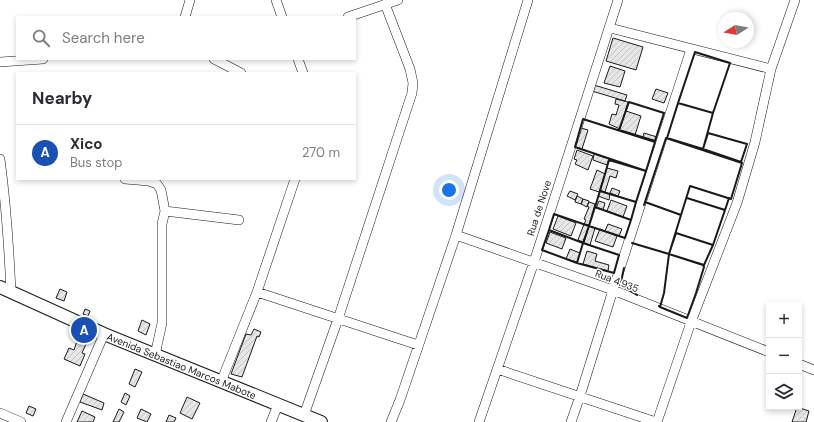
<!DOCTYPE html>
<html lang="en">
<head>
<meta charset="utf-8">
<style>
  :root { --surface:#fff; --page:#f7f7f7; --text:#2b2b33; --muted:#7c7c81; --line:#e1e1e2; --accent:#2563eb }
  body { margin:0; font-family:"DM Sans",sans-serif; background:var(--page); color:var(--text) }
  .controls { position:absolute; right:12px; bottom:12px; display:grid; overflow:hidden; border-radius:0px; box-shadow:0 2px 6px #0003 }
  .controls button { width:36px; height:36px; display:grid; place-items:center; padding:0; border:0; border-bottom:1px solid var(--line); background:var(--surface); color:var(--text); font:20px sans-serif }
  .compass { position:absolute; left:718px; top:12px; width:36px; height:36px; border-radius:50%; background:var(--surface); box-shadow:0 2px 6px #0003; rotate:259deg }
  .you { position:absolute; left:449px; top:190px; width:14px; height:14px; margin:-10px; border:3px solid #fff; border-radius:50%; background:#1a73e8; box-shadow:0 0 0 6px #1a73e833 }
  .badge { display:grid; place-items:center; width:26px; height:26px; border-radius:50%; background:var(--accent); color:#fff; font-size:13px; font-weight:700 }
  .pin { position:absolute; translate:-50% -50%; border:2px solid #fff; box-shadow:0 1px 4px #0006 }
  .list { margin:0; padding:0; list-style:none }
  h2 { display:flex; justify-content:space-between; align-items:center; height:52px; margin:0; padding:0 16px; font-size:17px }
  h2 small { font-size:13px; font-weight:400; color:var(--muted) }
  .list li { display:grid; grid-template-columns:26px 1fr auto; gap:12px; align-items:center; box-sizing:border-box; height:56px; padding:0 16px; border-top:1px solid var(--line) }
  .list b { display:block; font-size:15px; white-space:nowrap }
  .list p { margin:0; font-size:13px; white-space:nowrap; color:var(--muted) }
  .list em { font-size:13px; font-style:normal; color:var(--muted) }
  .icon { flex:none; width:22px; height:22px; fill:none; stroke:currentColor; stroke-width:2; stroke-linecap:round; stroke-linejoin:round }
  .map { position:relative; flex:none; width:814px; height:422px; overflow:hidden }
  .search { position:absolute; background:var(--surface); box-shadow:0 2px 6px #0003; left:16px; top:16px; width:340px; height:44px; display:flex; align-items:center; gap:10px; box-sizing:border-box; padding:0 14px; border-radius:0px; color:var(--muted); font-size:15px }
  .panel { position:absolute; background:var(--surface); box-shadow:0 2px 6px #0003; left:16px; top:72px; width:340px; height:108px; border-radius:0px }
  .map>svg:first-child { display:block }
  .building { fill:url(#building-hatch); stroke:#1a1a1a }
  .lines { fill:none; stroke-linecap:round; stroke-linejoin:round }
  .minor-casing { stroke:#1a1a1a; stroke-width:10 }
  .secondary-casing { stroke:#1a1a1a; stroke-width:14 }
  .minor { stroke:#fff; stroke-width:9 }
  .secondary { stroke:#fff; stroke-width:12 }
  .wall { stroke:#1a1a1a; stroke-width:2 }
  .labels { text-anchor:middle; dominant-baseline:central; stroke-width:3; stroke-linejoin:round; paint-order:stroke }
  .street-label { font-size:10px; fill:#1a1a1a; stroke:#fff }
</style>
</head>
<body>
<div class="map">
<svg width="814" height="422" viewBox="0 0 814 422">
  <defs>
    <pattern id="building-hatch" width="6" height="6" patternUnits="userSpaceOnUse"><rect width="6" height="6" fill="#e6e6e6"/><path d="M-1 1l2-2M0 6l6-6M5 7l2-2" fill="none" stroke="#c5c5c5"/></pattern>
  </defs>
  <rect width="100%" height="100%" fill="#fff"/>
  <path class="building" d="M 613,38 L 643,47 L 636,70 L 606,61 Z
    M 610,66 L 625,71 L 620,87 L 604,83 Z
    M 594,85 L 627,95 L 625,101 L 592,91 Z
    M 656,89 L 668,93 L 664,103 L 652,99 Z
    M 616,99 L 628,102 L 620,129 L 609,124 L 612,114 L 616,115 L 619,105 L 615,104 Z
    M 626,111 L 641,116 L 635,135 L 619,130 Z
    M 581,128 L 588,130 L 582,149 L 575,147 Z
    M 644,133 L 657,137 L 655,141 L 643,137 Z
    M 577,150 L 593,156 L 588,170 L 575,164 L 577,160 L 574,159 Z
    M 594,154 L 609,159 L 607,165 L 593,160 Z
    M 607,168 L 618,171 L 616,178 L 610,176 L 605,192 L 600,190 Z
    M 597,170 L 605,174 L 599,192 L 590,189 Z
    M 612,188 L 620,191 L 618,196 L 610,193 Z
    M 570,191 L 578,194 L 575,200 L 567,196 Z
    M 600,191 L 610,194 L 609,200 L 598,196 Z
    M 577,196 L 583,199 L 581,204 L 575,202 Z
    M 583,199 L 589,201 L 587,207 L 581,204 Z
    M 611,200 L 627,206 L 623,217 L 607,211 Z
    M 599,201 L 605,203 L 603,210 L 596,208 Z
    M 589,202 L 595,204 L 589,225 L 584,224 L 586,220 L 584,219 L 589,207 L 587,206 Z
    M 558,216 L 576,223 L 571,236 L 553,229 Z
    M 584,224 L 589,226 L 583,242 L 578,240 Z
    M 608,224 L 622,229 L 619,236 L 605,231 Z
    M 589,226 L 595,228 L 590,245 L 584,243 Z
    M 600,229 L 617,236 L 613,247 L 595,241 Z
    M 550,232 L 566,238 L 562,249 L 546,243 Z
    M 570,249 L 580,253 L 577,262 L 566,259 Z
    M 587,251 L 597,254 L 595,261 L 609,265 L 608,271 L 583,264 Z
    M 60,289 L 67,292 L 64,301 L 56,298 Z
    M 85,309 L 90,311 L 88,316 L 83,314 Z
    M 142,320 L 150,324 L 146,335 L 138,331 Z
    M 254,329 L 261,332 L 259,337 L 257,336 L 242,377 L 231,374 L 246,334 L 251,335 Z
    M 77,341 L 86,344 L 82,353 L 85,354 L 80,366 L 64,359 L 69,348 L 74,350 Z
    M 135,369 L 142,372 L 135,387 L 129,384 Z
    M 125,393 L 130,396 L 126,405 L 121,402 Z
    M 83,394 L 104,403 L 102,410 L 80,402 Z
    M 187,397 L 200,403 L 192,419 L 180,413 Z
    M 29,406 L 36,409 L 33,416 L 26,413 Z
    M 797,407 L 809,411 L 806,422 L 792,422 Z
    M 119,409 L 124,412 L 119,422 L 113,422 Z
    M 141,409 L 151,414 L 147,422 L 137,418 Z
    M 82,411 L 95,417 L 93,422 L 77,422 Z
    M 169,415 L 176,418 L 174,422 L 166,422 Z"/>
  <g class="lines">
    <g class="minor-casing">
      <path id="minor" d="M 276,0 L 282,17
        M 185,17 L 190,0
        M 348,17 L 398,0
        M 610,28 L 771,69
        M 214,59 L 241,73
        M 298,59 L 303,73
        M 0,62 L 43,59
        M 0,159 C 6,203 9,248 11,292
        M 125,179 L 149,181 L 157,184 L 161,190 L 165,211
        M 456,235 L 613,290 L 769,352
        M 257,292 L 418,345
        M 155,355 L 162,323 L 162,224 L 165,211 L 239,220
        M 799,364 L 814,370
        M 497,369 L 656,422
        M 221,382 L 257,292 L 295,179
        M 0,413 L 21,422
        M 304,415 L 338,319 L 412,93 L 413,83 L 410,69 L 385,4
        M 66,422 L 104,334
        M 271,422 L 278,405
        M 391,422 L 400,400 L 456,235 L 528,0
        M 479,422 L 534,262 L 618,0
        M 571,422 L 580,396 L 613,290 L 691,49
        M 657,422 L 691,322 L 737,203 L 755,142 L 771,69 L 795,0"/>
    </g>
    <g class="secondary-casing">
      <g id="secondary">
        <path id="s1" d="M 0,287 L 104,334 L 321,422"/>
      </g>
    </g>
    <use href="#minor" class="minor"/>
    <use href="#secondary" class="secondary"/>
    <path class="wall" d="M 695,52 L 730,63 L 713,113 L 678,103 Z
      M 629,102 L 664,113 L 655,141 L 619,130 Z
      M 678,103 L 713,113 L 703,149 L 667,138 Z
      M 583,119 L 655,142 L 646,171 L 575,147 Z
      M 708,133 L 747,144 L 741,162 L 703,149 Z
      M 666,138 L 742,163 L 731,199 L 690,186 L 681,215 L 645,202 Z
      M 609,160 L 646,171 L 636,202 L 600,191 Z
      M 600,191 L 636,202 L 631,220 L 595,207 Z
      M 687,198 L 725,210 L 729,198 L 728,198
      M 595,207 L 631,220 L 625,238 L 589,226 Z
      M 554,214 L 589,226 L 583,243 L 549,230 Z
      M 549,230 L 583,243 L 577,263 L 542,250 Z
      M 676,231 L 676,233 L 713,245 L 725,210 L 687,198
      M 676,233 L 713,245 L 704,265 L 669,254 Z
      M 583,243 L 619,255 L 614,273 L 577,263 Z
      M 632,243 L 669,254 L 664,293 L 660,307 L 659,306
      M 632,243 L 669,254 L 681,215 L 645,202 L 644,205
      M 669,254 L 703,265 L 704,267 L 696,293 L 687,318 L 660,307 L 664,293 Z
      M 624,268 L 621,282 L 622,286 L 637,295"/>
  </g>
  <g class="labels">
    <g class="street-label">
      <text transform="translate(539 208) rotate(-72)">Rua de Nove</text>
      <text transform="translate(617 281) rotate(21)">Rua 4.935</text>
      <text stroke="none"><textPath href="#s1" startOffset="198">Avenida Sebastiao Marcos Mabote</textPath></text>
    </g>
  </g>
</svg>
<div class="controls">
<button>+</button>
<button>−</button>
<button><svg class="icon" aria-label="layers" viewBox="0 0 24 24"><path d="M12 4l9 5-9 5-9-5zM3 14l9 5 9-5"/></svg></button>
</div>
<svg class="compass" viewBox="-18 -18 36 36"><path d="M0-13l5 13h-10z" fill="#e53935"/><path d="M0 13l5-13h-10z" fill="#7c7c81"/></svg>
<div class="you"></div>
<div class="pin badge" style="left:84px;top:330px;background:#1a4fb4">A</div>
<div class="search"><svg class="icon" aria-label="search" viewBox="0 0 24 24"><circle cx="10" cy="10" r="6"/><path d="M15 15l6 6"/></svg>Search here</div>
<section class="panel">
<h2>Nearby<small></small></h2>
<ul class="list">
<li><span class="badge" style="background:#1a4fb4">A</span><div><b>Xico</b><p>Bus stop</p></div><em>270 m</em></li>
</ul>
</section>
</div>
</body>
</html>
